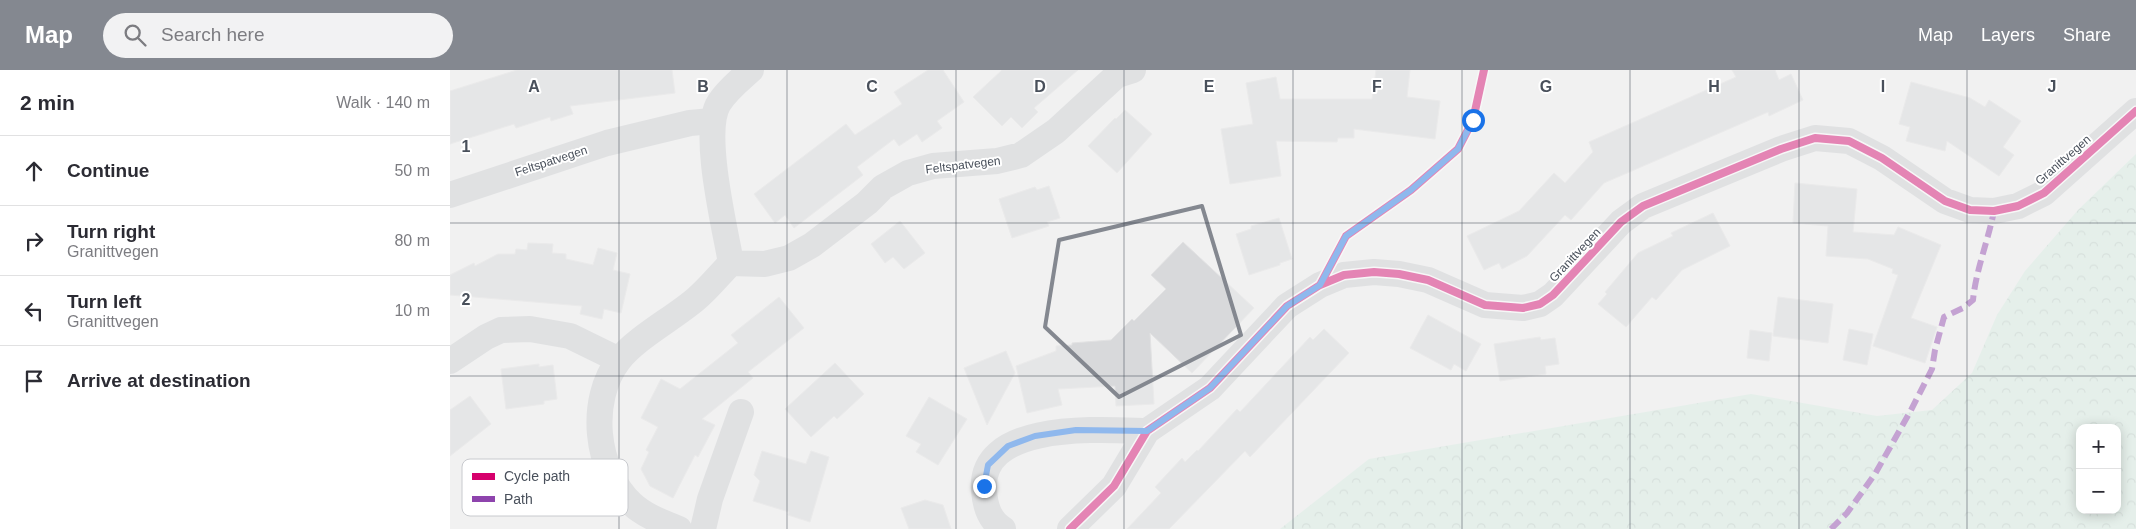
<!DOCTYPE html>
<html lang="en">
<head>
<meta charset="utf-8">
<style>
  :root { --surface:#fff; --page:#f2f2f3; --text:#2b2b33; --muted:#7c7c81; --line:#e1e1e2; --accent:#848890 }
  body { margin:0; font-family:Arial,sans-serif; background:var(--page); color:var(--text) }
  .controls { position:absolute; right:15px; bottom:15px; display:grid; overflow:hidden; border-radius:10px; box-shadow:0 2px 12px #0003 }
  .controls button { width:45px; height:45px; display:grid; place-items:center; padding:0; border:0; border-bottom:1px solid var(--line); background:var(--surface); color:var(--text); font:25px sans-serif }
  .stop { position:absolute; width:15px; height:15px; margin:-11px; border:4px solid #1a73e8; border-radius:50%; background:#fff }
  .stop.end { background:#1a73e8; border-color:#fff; box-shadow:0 1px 5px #0008 }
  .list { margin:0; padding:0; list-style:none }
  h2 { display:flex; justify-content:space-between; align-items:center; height:65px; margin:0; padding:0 20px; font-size:21px }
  h2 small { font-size:16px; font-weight:400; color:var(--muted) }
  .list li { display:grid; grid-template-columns:32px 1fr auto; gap:15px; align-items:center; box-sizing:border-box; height:70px; padding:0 20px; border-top:1px solid var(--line) }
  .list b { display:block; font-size:19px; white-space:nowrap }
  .list p { margin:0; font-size:16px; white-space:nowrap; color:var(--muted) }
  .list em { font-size:16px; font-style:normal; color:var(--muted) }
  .icon { flex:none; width:28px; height:28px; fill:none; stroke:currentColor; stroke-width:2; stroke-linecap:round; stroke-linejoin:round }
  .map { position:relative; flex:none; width:1686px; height:459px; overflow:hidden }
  header { display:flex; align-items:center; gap:30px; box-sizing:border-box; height:70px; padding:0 25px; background:var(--accent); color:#fff }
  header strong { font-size:24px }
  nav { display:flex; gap:28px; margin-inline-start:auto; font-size:18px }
  .search { width:350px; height:45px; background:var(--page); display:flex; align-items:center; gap:12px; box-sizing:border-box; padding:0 18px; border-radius:28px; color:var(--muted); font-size:19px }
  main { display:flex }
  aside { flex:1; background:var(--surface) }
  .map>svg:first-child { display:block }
  .forest { fill:url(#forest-crowns); fill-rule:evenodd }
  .building { fill:#d8d9db; stroke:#e2e2e3 }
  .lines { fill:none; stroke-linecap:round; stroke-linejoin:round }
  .street { stroke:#ccced1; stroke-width:26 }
  .quiet { stroke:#8e44ad; stroke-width:6; stroke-dasharray:12 6; stroke-linecap:butt }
  .cycleway-casing { stroke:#fff; stroke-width:11 }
  .cycleway { stroke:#d6006c; stroke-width:8 }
  .route { stroke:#1a73e8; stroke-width:6 }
  .marked { fill:none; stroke:#848890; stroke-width:4; stroke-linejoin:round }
  .grid { fill:none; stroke:#49505b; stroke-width:1; stroke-opacity:0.55 }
  .labels { text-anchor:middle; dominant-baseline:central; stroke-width:4; stroke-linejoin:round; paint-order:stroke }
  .street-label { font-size:12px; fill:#49505b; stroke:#fff }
  .key { fill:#fff; stroke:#c8cace; stroke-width:1 }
  .key-label { font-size:14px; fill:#49505b }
  .grid-label { font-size:16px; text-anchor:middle; font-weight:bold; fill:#49505b; stroke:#fff; stroke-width:4; stroke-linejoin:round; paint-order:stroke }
</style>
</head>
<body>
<header>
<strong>Map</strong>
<div class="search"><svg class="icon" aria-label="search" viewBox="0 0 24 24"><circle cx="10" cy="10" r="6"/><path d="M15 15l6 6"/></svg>Search here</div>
<nav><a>Map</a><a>Layers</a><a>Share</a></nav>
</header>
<main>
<aside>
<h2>2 min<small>Walk · 140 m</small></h2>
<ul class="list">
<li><svg class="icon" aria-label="ahead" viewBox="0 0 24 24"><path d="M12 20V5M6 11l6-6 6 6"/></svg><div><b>Continue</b></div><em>50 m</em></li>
<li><svg class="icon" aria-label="right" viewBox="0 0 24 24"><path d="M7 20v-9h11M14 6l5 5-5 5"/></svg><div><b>Turn right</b><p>Granittvegen</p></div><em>80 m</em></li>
<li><svg class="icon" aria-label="left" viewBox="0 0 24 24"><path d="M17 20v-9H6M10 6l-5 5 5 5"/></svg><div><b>Turn left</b><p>Granittvegen</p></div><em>10 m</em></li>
<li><svg class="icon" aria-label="arrive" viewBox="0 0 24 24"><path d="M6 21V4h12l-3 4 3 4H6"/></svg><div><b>Arrive at destination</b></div></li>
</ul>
</aside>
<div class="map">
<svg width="1686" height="459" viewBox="0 0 1686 459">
  <defs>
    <pattern id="forest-crowns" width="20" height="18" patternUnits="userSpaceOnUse" patternTransform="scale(1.25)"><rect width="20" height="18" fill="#d7eee3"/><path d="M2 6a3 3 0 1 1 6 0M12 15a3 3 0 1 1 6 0" fill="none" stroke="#bacec5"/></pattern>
  </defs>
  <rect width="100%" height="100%" fill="#f1f1f1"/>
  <path class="forest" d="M 1686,84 L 1686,459 L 830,459 L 919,389 L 1301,324 L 1427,346 L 1482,340 L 1522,303 L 1547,245 L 1575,201 L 1628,140 ZM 1630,358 L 1667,358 L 1667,440 L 1630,440 Z"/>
  <path class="building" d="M 67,0 L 222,0 L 225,23 L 120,36 L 123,44 L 101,51 L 100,47 L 66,58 L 64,54 L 0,74 L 0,21 Z
    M 478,0 L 493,0 L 514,32 L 487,51 L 492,58 L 472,72 L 467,64 L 449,76 L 444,69 L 407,97 L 413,105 L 344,158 L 335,145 L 325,153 L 304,124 L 396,54 L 405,65 L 452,34 L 444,22 Z
    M 552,0 L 628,0 L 584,38 L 588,42 L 572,58 L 561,47 L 552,56 L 523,27 Z
    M 926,0 L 960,0 L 957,27 L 990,31 L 985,69 L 904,59 L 904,68 L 888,68 L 887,72 L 826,71 L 831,106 L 780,114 L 771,59 L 803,54 L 796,13 L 826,7 L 830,29 L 922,29 Z
    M 1282,0 L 1325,0 L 1329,10 L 1341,4 L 1353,30 L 1319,46 L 1318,42 L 1154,113 L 1121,150 L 1115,145 L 1077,186 L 1052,199 L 1049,193 L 1034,200 L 1017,166 L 1069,141 L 1104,103 L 1115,113 L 1143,82 L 1139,72 L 1286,7 Z
    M 1461,12 L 1520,28 L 1535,37 L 1539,30 L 1571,51 L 1553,77 L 1564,85 L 1549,106 L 1497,71 L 1495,81 L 1456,71 L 1460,57 L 1449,54 Z
    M 675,40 L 702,64 L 667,103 L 638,76 L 665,48 L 666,49 Z
    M 1345,113 L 1407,119 L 1403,162 L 1444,165 L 1448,157 L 1491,175 L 1461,248 L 1487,257 L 1475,293 L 1423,276 L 1448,205 L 1442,203 L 1443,199 L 1418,189 L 1376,186 L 1378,156 L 1343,153 Z
    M 599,116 L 610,148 L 597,152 L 599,156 L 562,168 L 549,129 L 585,117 L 587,120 Z
    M 1263,143 L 1280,176 L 1232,200 L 1206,230 L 1202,227 L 1176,257 L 1148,234 L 1157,224 L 1155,222 L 1188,183 L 1223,166 L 1221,163 Z
    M 829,148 L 842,189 L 830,193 L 830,195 L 799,205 L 786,164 L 801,159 L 801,156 Z
    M 450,151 L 475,183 L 454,199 L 443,187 L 435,193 L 421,174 Z
    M 733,172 L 804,238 L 742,303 L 700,263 L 704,334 L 666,336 L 665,316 L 608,319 L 612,335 L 577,343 L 566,296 L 606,281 L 606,276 L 622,275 L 622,273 L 661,270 L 682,249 L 684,251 L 716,219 L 701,205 Z
    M 78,173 L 103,174 L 102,183 L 116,184 L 116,189 L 143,195 L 148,178 L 167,183 L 163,200 L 180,204 L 171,243 L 154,239 L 152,249 L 130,244 L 132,236 L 0,225 L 0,205 L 24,193 L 25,196 L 48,184 L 65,184 L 66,179 L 77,180 Z
    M 329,227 L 354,258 L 298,302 L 303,308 L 252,349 L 265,355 L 248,387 L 245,385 L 223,428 L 200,416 L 191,399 L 199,382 L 196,380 L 208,357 L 191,348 L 211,309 L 230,319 L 288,273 L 281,265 Z
    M 1328,227 L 1383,234 L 1378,273 L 1323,266 Z
    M 978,245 L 1031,274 L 1016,301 L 1004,294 L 1001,300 L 960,278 Z
    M 874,259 L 899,283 L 800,387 L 795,381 L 719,459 L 677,459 L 711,423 L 705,417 L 732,388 L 735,392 L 747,380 L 748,381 L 787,339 L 790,342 L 860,267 L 863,270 Z
    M 1399,259 L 1423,264 L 1417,295 L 1393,290 Z
    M 1300,260 L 1322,263 L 1319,291 L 1297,288 Z
    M 1090,267 L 1091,270 L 1105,268 L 1109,294 L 1095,296 L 1096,304 L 1050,311 L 1044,274 Z
    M 556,281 L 565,303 L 537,355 L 514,298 Z
    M 385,293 L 414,324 L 387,349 L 384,346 L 361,367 L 335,339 Z
    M 89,294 L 89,297 L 103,295 L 107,329 L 94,331 L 94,334 L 56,339 L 51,299 Z
    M 20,326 L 41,354 L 0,386 L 0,340 Z
    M 479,327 L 517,349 L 488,395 L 466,382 L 471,374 L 456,366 Z
    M 312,381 L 356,394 L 361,381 L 379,387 L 360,452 L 338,445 L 339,442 L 303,431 L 310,411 L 304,405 Z
    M 475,430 L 493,435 L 501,459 L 459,459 L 451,438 Z"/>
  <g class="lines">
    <path class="street" d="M 0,125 L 157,73 L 240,53 L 262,51
      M 281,193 C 275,158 251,61 269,33 C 277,20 290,10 301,0
      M 0,291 L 36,267 L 51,260 L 80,259 L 120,266 L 169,290
      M 229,459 C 212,452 195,446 182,434 C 145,400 138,330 169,290 C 186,268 224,248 246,229 C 259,218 269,205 281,193 L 315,194 L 339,188 L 362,175 L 417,133 L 433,117 L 458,103 L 483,96 L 547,91 L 571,85 L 606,61 L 667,5 L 683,0
      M 253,459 L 260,429 L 291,342
      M 553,459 C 539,450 535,436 534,420 C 529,350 653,360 697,361
      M 620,459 L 664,416 L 697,361 L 760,318 L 837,236 L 870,215 L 894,205 L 924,202 L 949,204 L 978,210 L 1035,235 L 1073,238 L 1090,234 L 1103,225 L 1171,152 L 1193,136 L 1331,79 L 1365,68 L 1399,71 L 1432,88 L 1495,131 L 1520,140 L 1544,141 L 1568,136 L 1594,123 L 1686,41"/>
    <path class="quiet" d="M 1381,459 L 1397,443 L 1425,404 L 1460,342 L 1482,299 L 1485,280 L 1494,247 L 1513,238 L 1523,230 C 1526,200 1538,171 1544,141"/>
    <g class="cycleway-casing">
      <path id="cycleway" d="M 870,215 L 896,166 L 961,120 L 1008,79 L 1023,50 L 1034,0
        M 620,459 L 664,416 L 697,361 L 760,318 L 837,236 L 870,215 L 894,205 L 924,202 L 949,204 L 978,210 L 1035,235 L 1073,238 L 1090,234 L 1103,225 L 1171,152 L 1193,136 L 1331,79 L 1365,68 L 1399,71 L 1432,88 L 1495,131 L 1520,140 L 1544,141 L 1568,136 L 1594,123 L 1686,41"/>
    </g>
    <use href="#cycleway" class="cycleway"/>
  </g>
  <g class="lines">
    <path class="route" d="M 534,416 L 538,395 L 558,376 L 585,366 L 626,360 L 697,361 L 760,318 L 837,236 L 870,215 L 896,166 L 961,120 L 1008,79 L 1023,50"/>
  </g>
  <path d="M0 0H1686V459H0ZM 752,136 L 791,265 L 669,327 L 595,257 L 609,170 Z" fill="#f1f1f1" fill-opacity=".55" fill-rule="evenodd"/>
  <path class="marked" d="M 752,136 L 791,265 L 669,327 L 595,257 L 609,170 Z"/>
  <path class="grid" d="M 169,0 L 169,459M 337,0 L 337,459M 506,0 L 506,459M 674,0 L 674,459M 843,0 L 843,459M 1012,0 L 1012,459M 1180,0 L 1180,459M 1349,0 L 1349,459M 1517,0 L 1517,459M 0,153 L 1686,153M 0,306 L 1686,306"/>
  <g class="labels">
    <g class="street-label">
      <text transform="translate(1613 90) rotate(-41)">Granittvegen</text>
      <text transform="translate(101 91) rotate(-18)">Feltspatvegen</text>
      <text transform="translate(513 95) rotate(-7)">Feltspatvegen</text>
      <text transform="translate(1125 185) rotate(-47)">Granittvegen</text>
    </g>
  </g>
  <rect x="12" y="389" width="166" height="57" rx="8" class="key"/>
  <rect x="22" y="403" width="23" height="7" fill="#d6006c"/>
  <rect x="22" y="426" width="23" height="6" fill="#8e44ad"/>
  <g class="key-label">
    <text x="54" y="411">Cycle path</text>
    <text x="54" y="434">Path</text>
  </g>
  <g class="grid-label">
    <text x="84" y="22">A</text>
    <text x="253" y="22">B</text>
    <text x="422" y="22">C</text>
    <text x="590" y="22">D</text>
    <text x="759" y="22">E</text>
    <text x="927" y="22">F</text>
    <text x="1096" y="22">G</text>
    <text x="1264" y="22">H</text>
    <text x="1433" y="22">I</text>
    <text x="1602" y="22">J</text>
    <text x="16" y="82">1</text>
    <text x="16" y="235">2</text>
  </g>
</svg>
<div class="controls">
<button>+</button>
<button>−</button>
</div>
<div class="stop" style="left:1023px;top:50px"></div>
<div class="stop end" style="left:534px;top:416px"></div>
</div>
</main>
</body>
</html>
